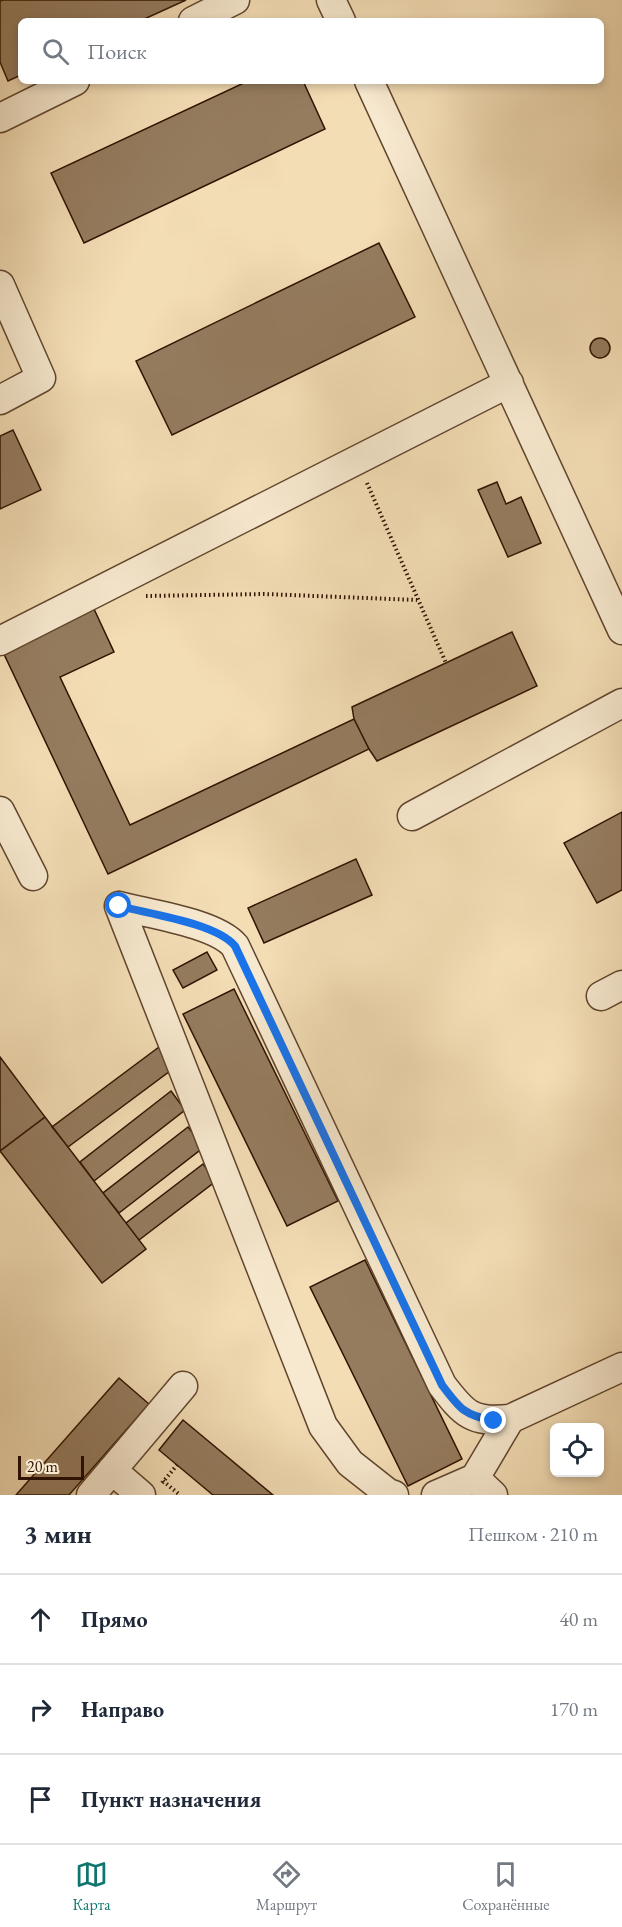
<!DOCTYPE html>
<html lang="ru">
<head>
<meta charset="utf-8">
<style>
  :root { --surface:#fff; --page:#f2f2f3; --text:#1f2937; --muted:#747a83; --line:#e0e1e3; --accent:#0f766e }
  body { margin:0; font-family:"EB Garamond",serif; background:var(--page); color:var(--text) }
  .controls { position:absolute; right:18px; bottom:18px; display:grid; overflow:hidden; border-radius:9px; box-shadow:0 3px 9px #0003 }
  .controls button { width:54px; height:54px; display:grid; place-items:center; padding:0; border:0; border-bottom:2px solid var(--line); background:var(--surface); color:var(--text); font:30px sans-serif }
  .scale { position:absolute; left:18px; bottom:15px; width:66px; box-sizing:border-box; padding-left:6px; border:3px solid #301301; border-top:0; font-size:16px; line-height:21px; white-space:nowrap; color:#301301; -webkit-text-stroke:4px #f7e9cf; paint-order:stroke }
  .stop { position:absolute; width:18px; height:18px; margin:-14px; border:4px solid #1a73e8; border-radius:50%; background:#fff }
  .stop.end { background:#1a73e8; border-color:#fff; box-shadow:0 2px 6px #0008 }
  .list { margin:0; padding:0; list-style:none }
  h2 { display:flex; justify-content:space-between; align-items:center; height:78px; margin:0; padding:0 24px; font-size:26px }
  h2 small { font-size:20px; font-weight:400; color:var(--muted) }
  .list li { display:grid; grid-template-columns:39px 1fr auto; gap:18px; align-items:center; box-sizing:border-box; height:90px; padding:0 24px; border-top:2px solid var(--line) }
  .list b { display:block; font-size:22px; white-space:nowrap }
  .list em { font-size:20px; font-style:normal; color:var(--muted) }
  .icon { flex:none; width:33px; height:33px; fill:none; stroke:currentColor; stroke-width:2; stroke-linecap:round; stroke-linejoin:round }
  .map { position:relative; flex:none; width:622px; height:1495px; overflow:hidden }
  .search { position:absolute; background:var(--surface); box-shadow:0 3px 9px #0003; left:18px; right:18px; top:18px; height:66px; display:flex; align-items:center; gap:15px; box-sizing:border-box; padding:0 21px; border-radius:9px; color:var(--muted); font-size:22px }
  .sheet { height:348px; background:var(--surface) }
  nav { display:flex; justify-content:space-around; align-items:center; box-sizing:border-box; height:84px; border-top:2px solid var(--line); background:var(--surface); font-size:16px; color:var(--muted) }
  nav a { display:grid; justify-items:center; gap:3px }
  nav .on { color:var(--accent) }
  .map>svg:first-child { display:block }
  .building { fill:#957c5f; stroke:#301301; stroke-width:1.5 }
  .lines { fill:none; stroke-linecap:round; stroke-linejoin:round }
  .minor-casing { stroke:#61462e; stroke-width:31 }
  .path { stroke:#301301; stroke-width:4; stroke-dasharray:1.5 3; stroke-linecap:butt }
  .minor { stroke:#f7e9cf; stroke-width:28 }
  .route { stroke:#1a73e8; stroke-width:8 }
</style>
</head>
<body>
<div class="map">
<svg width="622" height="1495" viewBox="0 0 622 1495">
  <rect width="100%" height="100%" fill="#f3ddb5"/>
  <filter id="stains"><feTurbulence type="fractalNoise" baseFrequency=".00333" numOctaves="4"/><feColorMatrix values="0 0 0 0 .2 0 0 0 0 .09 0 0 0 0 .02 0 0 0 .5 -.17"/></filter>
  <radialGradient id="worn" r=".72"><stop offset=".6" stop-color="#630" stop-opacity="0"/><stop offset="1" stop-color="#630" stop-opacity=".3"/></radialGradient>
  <path class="building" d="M 3,0 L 186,0 L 140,21 L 21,21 L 21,75 L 8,81 L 0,62 L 0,1 Z
    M 248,81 L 303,81 L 325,129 L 84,243 L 51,173 Z
    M 379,243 L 415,317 L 172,435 L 136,361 Z
    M590 348a10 10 0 1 1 20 0a10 10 0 1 1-20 0Z
    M 13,430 L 41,490 L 0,509 L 0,436 Z
    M 497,482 L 506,504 L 521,497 L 541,543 L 508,557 L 478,490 Z
    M 94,609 L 114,652 L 60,677 L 130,825 L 354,719 L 369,749 L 108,874 L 3,652 Z
    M 512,632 L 537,686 L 377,761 L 369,749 L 354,719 L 352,707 Z
    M 622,812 L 622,890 L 597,903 L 564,843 Z
    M 356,859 L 372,895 L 264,943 L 248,908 Z
    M 207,952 L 217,970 L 183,988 L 173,970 Z
    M 234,989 L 338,1201 L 287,1226 L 183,1014 Z
    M 159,1047 L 174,1068 L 68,1147 L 52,1127 Z
    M 0,1057 L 45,1117 L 0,1151 Z
    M 171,1091 L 185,1110 L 94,1181 L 80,1162 Z
    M 45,1117 L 146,1249 L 102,1283 L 0,1151 Z
    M 188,1127 L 204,1147 L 119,1213 L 103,1193 Z
    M 203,1164 L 216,1181 L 139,1240 L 126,1223 Z
    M 365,1260 L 462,1459 L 408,1486 L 310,1287 Z
    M 119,1378 L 149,1404 L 69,1495 L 16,1495 Z
    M 183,1420 L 273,1495 L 213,1495 L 159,1450 Z"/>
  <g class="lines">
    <g class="minor-casing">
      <path id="minor" d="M 331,0 L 341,21
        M 193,21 L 235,0
        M 369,81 L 622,630
        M 0,118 L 75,81
        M 0,285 L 41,378 L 0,400
        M 0,641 L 509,383
        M 0,811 L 33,876
        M 412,816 L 622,703
        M 119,906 C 149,914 216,923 235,946 L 442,1385 C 464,1414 472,1423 510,1419 L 622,1367
        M 119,906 L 323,1426 L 350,1463 L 388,1493 L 394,1495
        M 601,996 L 622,985
        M 112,1470 L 141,1495
        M 475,1478 L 493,1495
        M 91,1495 L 183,1386
        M 436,1495 L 475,1478 L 510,1419"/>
    </g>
    <path class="path" d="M 367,483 L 446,663
      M 146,596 L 264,594 L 417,600
      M 163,1481 L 180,1495
      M 162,1483 L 177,1465"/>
    <use href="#minor" class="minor"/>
  </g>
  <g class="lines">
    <path class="route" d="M 119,906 C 149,914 216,923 235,946 L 442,1385 C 460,1409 464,1415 494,1421"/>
  </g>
  <rect width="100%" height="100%" filter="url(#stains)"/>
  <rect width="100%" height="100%" fill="url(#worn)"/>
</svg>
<div class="controls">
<button><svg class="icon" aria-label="locate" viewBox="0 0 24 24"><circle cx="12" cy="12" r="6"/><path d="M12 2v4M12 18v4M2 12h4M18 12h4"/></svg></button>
</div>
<div class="scale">20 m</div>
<div class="stop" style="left:119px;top:906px"></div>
<div class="stop end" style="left:494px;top:1421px"></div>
<div class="search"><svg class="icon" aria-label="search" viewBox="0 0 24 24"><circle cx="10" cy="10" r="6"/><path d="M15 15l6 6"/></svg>Поиск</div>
</div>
<section class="sheet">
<h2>3 мин<small>Пешком · 210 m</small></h2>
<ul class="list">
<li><svg class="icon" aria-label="ahead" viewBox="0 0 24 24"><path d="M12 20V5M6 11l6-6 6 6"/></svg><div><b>Прямо</b></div><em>40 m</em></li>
<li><svg class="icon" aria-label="right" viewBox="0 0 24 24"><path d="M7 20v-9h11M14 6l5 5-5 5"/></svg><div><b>Направо</b></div><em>170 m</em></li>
<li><svg class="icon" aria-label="arrive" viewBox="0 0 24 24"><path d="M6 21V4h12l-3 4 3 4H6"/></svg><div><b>Пункт назначения</b></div></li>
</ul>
</section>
<nav>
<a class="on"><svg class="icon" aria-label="map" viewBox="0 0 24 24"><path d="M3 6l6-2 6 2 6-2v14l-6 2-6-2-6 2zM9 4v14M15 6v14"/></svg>Карта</a>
<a><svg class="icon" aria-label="directions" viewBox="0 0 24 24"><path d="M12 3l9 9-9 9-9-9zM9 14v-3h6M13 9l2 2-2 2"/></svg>Маршрут</a>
<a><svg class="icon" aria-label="saved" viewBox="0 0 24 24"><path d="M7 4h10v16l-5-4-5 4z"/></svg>Сохранённые</a>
</nav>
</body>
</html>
